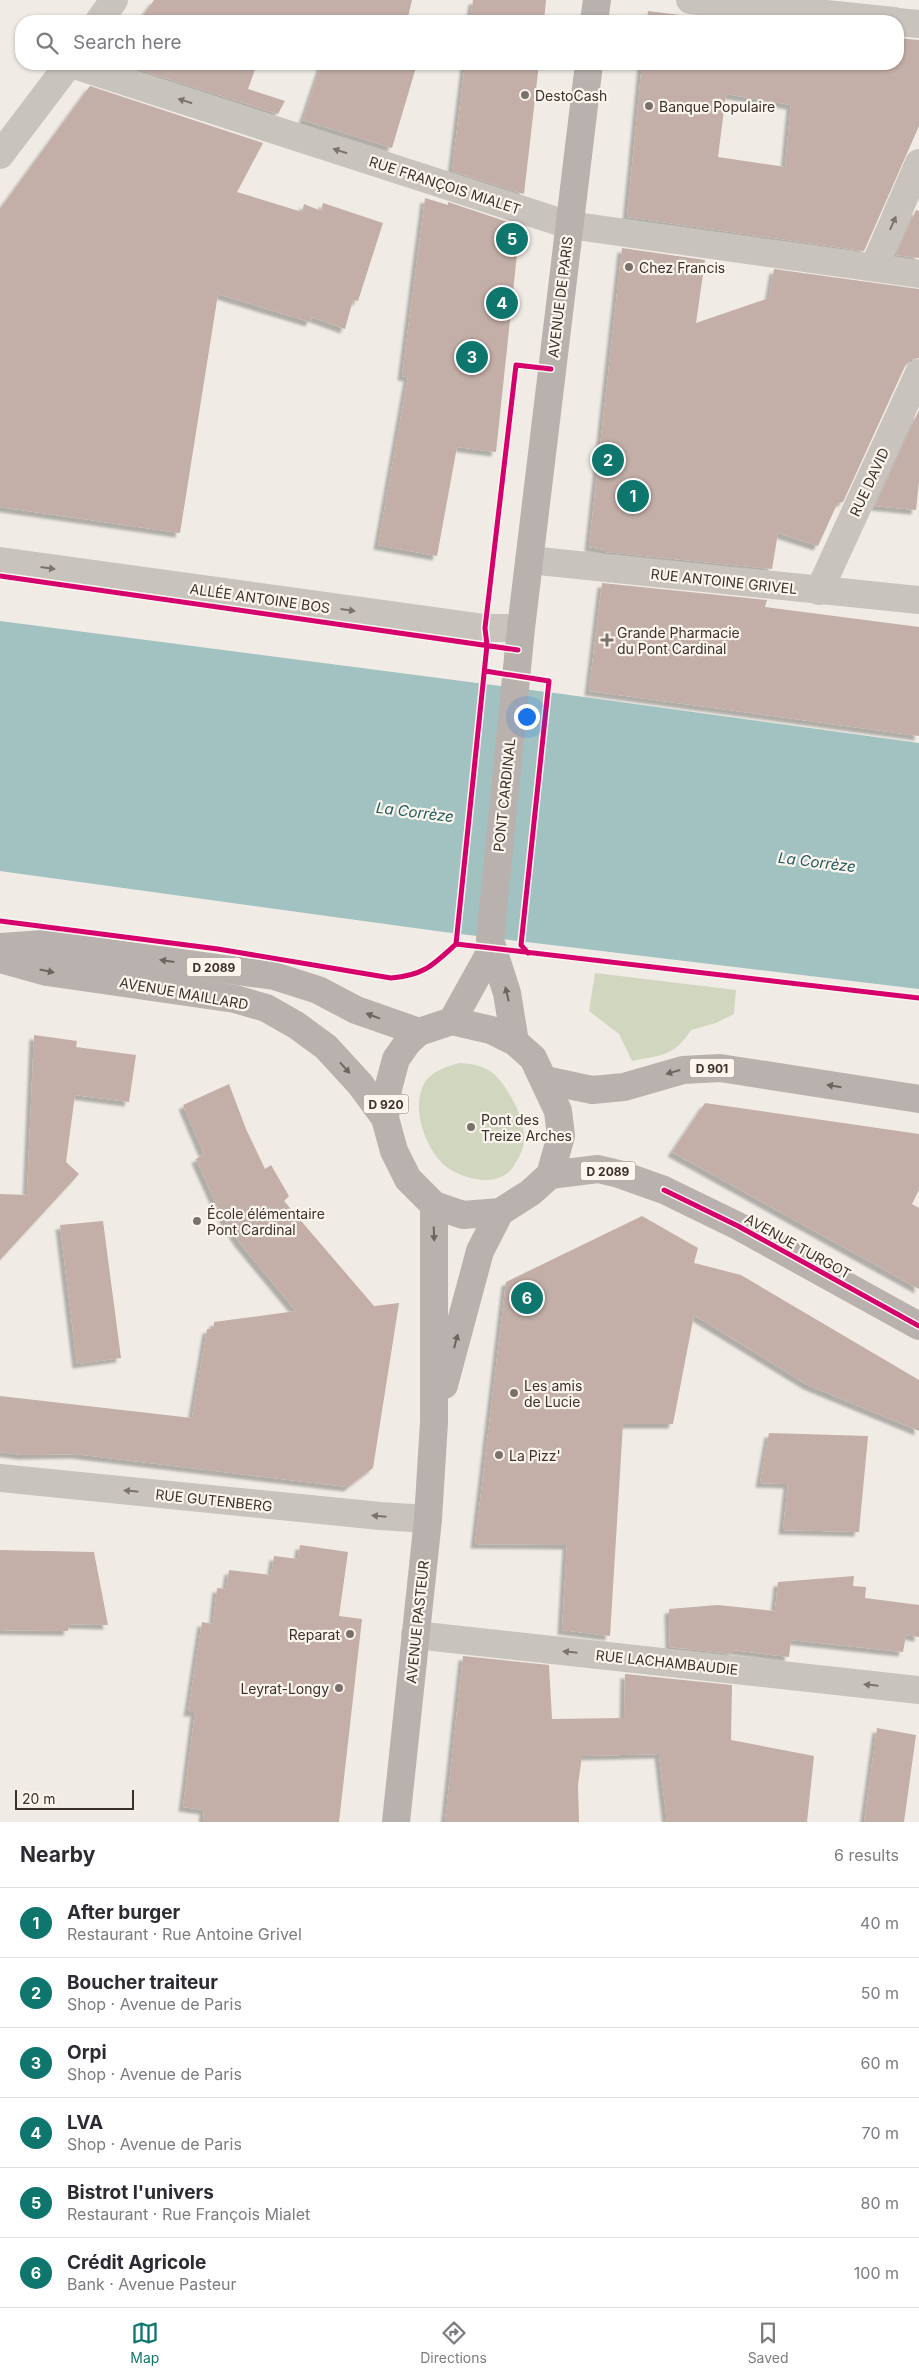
<!DOCTYPE html>
<html lang="en">
<head>
<meta charset="utf-8">
<style>
  :root { --surface:#fff; --page:#f7f7f7; --text:#2b2b33; --muted:#7c7c81; --line:#e1e1e2; --accent:#0f766e }
  body { margin:0; font-family:Inter,sans-serif; background:var(--page); color:var(--text) }
  .scale { position:absolute; left:15px; bottom:12px; width:119px; box-sizing:border-box; padding-left:5px; border:2px solid #3b302b; border-top:0; font-size:14px; line-height:18px; white-space:nowrap; color:#3b302b; -webkit-text-stroke:4px #fbf5ee; paint-order:stroke }
  .you { position:absolute; left:526px; top:716px; width:18px; height:18px; margin:-12px; border:4px solid #fff; border-radius:50%; background:#1a73e8; box-shadow:0 0 0 8px #1a73e833 }
  .badge { display:grid; place-items:center; width:32px; height:32px; border-radius:50%; background:var(--accent); color:#fff; font-size:16px; font-weight:700 }
  .pin { position:absolute; translate:-50% -50%; border:2px solid #fff; box-shadow:0 1px 5px #0006 }
  .list { margin:0; padding:0; list-style:none }
  h2 { display:flex; justify-content:space-between; align-items:center; height:65px; margin:0; padding:0 20px; font-size:21px }
  h2 small { font-size:16px; font-weight:400; color:var(--muted) }
  .list li { display:grid; grid-template-columns:32px 1fr auto; gap:15px; align-items:center; box-sizing:border-box; height:70px; padding:0 20px; border-top:1px solid var(--line) }
  .list b { display:block; font-size:19px; white-space:nowrap }
  .list p { margin:0; font-size:16px; white-space:nowrap; color:var(--muted) }
  .list em { font-size:16px; font-style:normal; color:var(--muted) }
  .icon { flex:none; width:28px; height:28px; fill:none; stroke:currentColor; stroke-width:2; stroke-linecap:round; stroke-linejoin:round }
  .map { position:relative; flex:none; width:919px; height:1822px; overflow:hidden }
  .search { position:absolute; background:var(--surface); box-shadow:0 1px 4px #0004; left:15px; right:15px; top:15px; height:55px; display:flex; align-items:center; gap:12px; box-sizing:border-box; padding:0 18px; border-radius:20px; color:var(--muted); font-size:19px }
  .sheet { height:485px; background:var(--surface) }
  nav { display:flex; justify-content:space-around; align-items:center; box-sizing:border-box; height:70px; border-top:1px solid var(--line); background:var(--surface); font-size:14px; color:var(--muted) }
  nav a { display:grid; justify-items:center; gap:2px }
  nav .on { color:var(--accent) }
  .map>svg:first-child { display:block }
  .green { fill:#d1d6bf }
  .water { fill:#a1c2c1 }
  .building { fill:#c3afa7; fill-rule:evenodd; filter:url(#shadow) }
  .lines { fill:none; stroke-linecap:round; stroke-linejoin:round }
  .minor { stroke:#c9c3be; stroke-width:28 }
  .major { stroke:#b8b1ad; stroke-width:28 }
  .cycleway-casing { stroke:#fbf5ee; stroke-width:8 }
  .cycleway { stroke:#d6006c; stroke-width:5 }
  .oneway { fill:#7b726d }
  .oneway2 { fill:#6d645f }
  .poi-dot { fill:#7a716c; stroke:#fbf5ee; stroke-width:2 }
  .labels { text-anchor:middle; dominant-baseline:central; stroke-width:4.5; stroke-linejoin:round; paint-order:stroke }
  .shield { fill:#fbf5ee; stroke:#756b66; stroke-width:1 }
  .shield-label { font-size:12px; font-weight:bold; fill:#3b302b }
  .poi-label { font-size:14px; fill:#3b302b; stroke:#fbf5ee; text-anchor:start }
  .street-label { font-size:14px; fill:#3b302b; stroke:#fbf5ee }
  .water-label { font-size:15px; font-style:italic; fill:#1f5a5e; stroke:#fbf5ee }
</style>
</head>
<body>
<div class="map">
<svg width="919" height="1822" viewBox="0 0 919 1822">
  <defs>
    <filter id="shadow"><feDropShadow dx="-4.5" dy="4.5" stdDeviation="1" flood-color="#0004"/></filter>
  </defs>
  <rect width="100%" height="100%" fill="#f0ebe5"/>
  <path class="green" d="M 595,973 L 736,990 L 734,1014 L 716,1023 L 691,1030 C 674,1057 660,1055 632,1061 L 619,1034 L 589,1011 Z
    M 460,1063 C 473,1064 485,1066 495,1075 C 510,1090 529,1125 523,1147 C 521,1154 517,1161 513,1167 C 499,1188 466,1180 448,1168 C 427,1153 411,1110 423,1086 C 429,1072 447,1066 460,1063 Z"/>
  <path class="water" d="M 0,621 L 562,694 L 919,743 L 919,989 L 444,932 L 0,871 Z"/>
  <path class="building" d="M 154,0 L 412,0 L 407,21 L 139,21 Z
    M 473,0 L 546,0 L 544,21 L 470,21 Z
    M 648,11 L 688,16 L 743,21 L 647,21 Z
    M 898,38 L 919,40 L 919,126 L 864,251 L 627,217 L 642,64 L 898,64 ZM 726,94 L 791,105 L 785,167 L 718,157 Z
    M 121,64 L 257,64 L 248,89 L 285,101 L 278,114 Z
    M 322,64 L 417,64 L 392,148 L 303,120 Z
    M 465,64 L 539,64 L 524,194 L 452,171 Z
    M 90,86 L 263,143 L 237,192 L 302,212 L 304,204 L 321,211 L 323,203 L 383,223 L 358,301 L 353,300 L 345,329 L 312,317 L 310,322 L 218,294 L 180,533 L 0,507 L 0,209 Z
    M 425,198 L 448,205 L 448,202 L 520,226 L 496,452 L 457,447 L 437,556 L 378,545 L 408,377 L 402,376 Z
    M 916,210 L 919,211 L 919,258 L 896,255 Z
    M 622,248 L 705,260 L 696,323 L 769,298 L 774,269 L 919,289 L 919,358 L 910,360 L 905,366 L 843,502 L 838,502 L 818,546 L 778,533 L 772,569 L 606,552 L 606,550 L 589,547 Z
    M 919,410 L 919,481 L 916,510 L 875,506 Z
    M 602,583 L 767,600 L 765,607 L 919,627 L 919,736 L 589,691 Z
    M 34,1035 L 77,1041 L 76,1047 L 136,1055 L 129,1102 L 75,1095 L 66,1162 L 79,1174 L 0,1260 L 0,1194 L 27,1195 Z
    M 229,1084 L 246,1129 L 265,1169 L 271,1165 L 289,1196 L 284,1201 L 374,1306 L 399,1303 L 373,1468 L 348,1487 L 75,1454 L 23,1455 L 0,1452 L 0,1396 L 192,1418 L 207,1329 L 214,1328 L 214,1322 L 296,1311 L 239,1242 L 220,1212 L 196,1159 L 204,1154 L 183,1105 Z
    M 705,1103 L 919,1134 L 919,1190 L 912,1204 L 919,1208 L 919,1289 L 672,1152 Z
    M 642,1216 L 698,1248 L 694,1263 L 741,1275 L 919,1380 L 919,1431 L 808,1385 L 694,1315 L 673,1424 L 623,1424 L 610,1636 L 562,1630 L 567,1545 L 475,1544 L 506,1282 Z
    M 103,1221 L 121,1358 L 77,1364 L 60,1225 Z
    M 769,1433 L 868,1436 L 859,1532 L 783,1530 L 788,1484 L 760,1483 Z
    M 300,1545 L 348,1552 L 339,1616 L 362,1619 L 339,1822 L 203,1822 L 204,1810 L 183,1807 L 195,1712 L 188,1712 L 202,1622 L 213,1624 L 217,1588 L 226,1589 L 229,1570 L 271,1575 L 274,1556 L 298,1559 Z
    M 0,1550 L 94,1552 L 108,1625 L 69,1624 L 68,1631 L 0,1630 Z
    M 854,1576 L 853,1586 L 866,1587 L 865,1598 L 919,1605 L 919,1637 L 906,1635 L 903,1652 L 791,1640 L 789,1657 L 733,1650 L 733,1654 L 670,1647 L 669,1609 L 718,1605 L 775,1611 L 778,1582 Z
    M 463,1656 L 549,1665 L 552,1719 L 624,1718 L 625,1674 L 732,1685 L 731,1740 L 814,1756 L 807,1822 L 667,1822 L 659,1754 L 582,1756 L 578,1785 L 579,1822 L 445,1822 Z
    M 877,1728 L 916,1735 L 904,1822 L 864,1822 Z"/>
  <g class="lines">
    <path class="minor" d="M 690,0 L 894,21
      M 99,21 L 114,0
      M 898,22 L 919,24
      M 71,64 L 569,225 L 919,274
      M 0,155 L 69,64
      M 874,267 L 919,163
      M 529,560 L 919,600
      M 0,561 L 485,628 L 521,628
      M 819,591 L 919,373
      M 0,1478 L 380,1516 L 428,1519
      M 415,1635 L 919,1690"/>
    <path class="major" d="M 594,21 L 597,0
      M 490,940 L 507,993 L 515,1042
      M 0,947 L 44,944 L 274,976 L 318,990 L 356,1010 L 419,1032
      M 0,959 L 47,972 L 235,999 L 266,1008 L 296,1025 L 326,1047 L 360,1084 L 385,1118
      M 452,1021 L 492,949 L 490,940 L 521,628 L 589,64
      M 452,1021 L 491,1030 L 515,1042 L 533,1058 L 558,1111 L 561,1136 L 550,1175 L 530,1193 L 500,1212 L 463,1215 L 434,1205 L 408,1179 L 394,1151 L 385,1118 L 388,1089 L 396,1059 L 408,1042 L 419,1032 Z
      M 545,1080 L 592,1090 L 624,1087 L 683,1070 L 720,1068 L 919,1099
      M 550,1175 L 598,1169 L 619,1174 L 664,1190 L 738,1226 L 919,1326
      M 444,1385 L 480,1251 L 500,1212
      M 396,1822 L 428,1519 L 434,1422 L 434,1205"/>
    <g class="cycleway-casing">
      <path id="cycleway" d="M 0,576 L 518,650
        M 485,671 L 549,681 L 521,945 L 528,953
        M 0,921 L 218,949 L 391,978 C 424,975 432,966 456,944 L 487,645 L 485,628 L 516,365 L 551,369
        M 456,944 L 919,998
        M 664,1190 L 738,1226 L 919,1326"/>
    </g>
    <use href="#cycleway" class="cycleway"/>
  </g>
  <defs><path id="oneway-solid" d="M-6-.8H1V-3.2L6.5 0L1 3.2V.8H-6Z" transform="scale(1.25)"/></defs>
  <g class="oneway">
    <use href="#oneway-solid" transform="translate(185 101) rotate(-162)"/>
    <use href="#oneway-solid" transform="translate(340 151) rotate(-162)"/>
    <use href="#oneway-solid" transform="translate(893 223) rotate(-66)"/>
    <use href="#oneway-solid" transform="translate(48 568) rotate(8)"/>
    <use href="#oneway-solid" transform="translate(348 610) rotate(8)"/>
    <use href="#oneway-solid" transform="translate(131 1491) rotate(-174)"/>
    <use href="#oneway-solid" transform="translate(379 1516) rotate(-175)"/>
    <use href="#oneway-solid" transform="translate(570 1652) rotate(-174)"/>
    <use href="#oneway-solid" transform="translate(871 1685) rotate(-174)"/>
  </g>
  <g class="oneway2">
    <use href="#oneway-solid" transform="translate(167 961) rotate(-172)"/>
    <use href="#oneway-solid" transform="translate(47 971) rotate(12)"/>
    <use href="#oneway-solid" transform="translate(507 994) rotate(-103)"/>
    <use href="#oneway-solid" transform="translate(373 1016) rotate(-159)"/>
    <use href="#oneway-solid" transform="translate(345 1068) rotate(48)"/>
    <use href="#oneway-solid" transform="translate(673 1072) rotate(164)"/>
    <use href="#oneway-solid" transform="translate(834 1086) rotate(-171)"/>
    <use href="#oneway-solid" transform="translate(434 1234) rotate(88)"/>
    <use href="#oneway-solid" transform="translate(456 1341) rotate(-75)"/>
  </g>
  <g class="poi-dot">
    <circle cx="525" cy="95" r="5"/>
    <circle cx="649" cy="106" r="5"/>
    <circle cx="629" cy="267" r="5"/>
    <path d="M604.5 632.5h5v5h5v5h-5v5h-5v-5h-5v-5h5z"/>
    <circle cx="471" cy="1127" r="5"/>
    <circle cx="197" cy="1221" r="5"/>
    <circle cx="514" cy="1393" r="5"/>
    <circle cx="499" cy="1455" r="5"/>
    <circle cx="350" cy="1634" r="5"/>
    <circle cx="339" cy="1688" r="5"/>
  </g>
  <g class="labels">
    <g class="shield">
      <rect x="186.5" y="957.5" width="55" height="19" rx="4"/>
      <rect x="689.5" y="1058.5" width="45" height="19" rx="4"/>
      <rect x="363.5" y="1094.5" width="45" height="19" rx="4"/>
      <rect x="580.5" y="1161.5" width="55" height="19" rx="4"/>
    </g>
    <g class="shield-label">
      <text x="214" y="967">D 2089</text>
      <text x="712" y="1068">D 901</text>
      <text x="386" y="1104">D 920</text>
      <text x="608" y="1171">D 2089</text>
    </g>
    <g class="poi-label">
      <text x="535" y="95">DestoCash</text>
      <text x="659" y="106">Banque Populaire</text>
      <text x="639" y="267">Chez Francis</text>
      <text x="617" y="632">Grande Pharmacie<tspan x="617" dy="16">du Pont Cardinal</tspan></text>
      <text x="481" y="1119">Pont des<tspan x="481" dy="16">Treize Arches</tspan></text>
      <text x="207" y="1213">École élémentaire<tspan x="207" dy="16">Pont Cardinal</tspan></text>
      <text x="524" y="1385">Les amis<tspan x="524" dy="16">de Lucie</tspan></text>
      <text x="509" y="1455">La Pizz'</text>
      <text x="340" y="1634" text-anchor="end">Reparat</text>
      <text x="329" y="1688" text-anchor="end">Leyrat-Longy</text>
    </g>
    <g class="street-label">
      <text transform="translate(445 185) rotate(18)">RUE FRANÇOIS MIALET</text>
      <text transform="translate(560 297) rotate(-83)">AVENUE DE PARIS</text>
      <text transform="translate(869 482) rotate(-65)">RUE DAVID</text>
      <text transform="translate(724 581) rotate(6)">RUE ANTOINE GRIVEL</text>
      <text transform="translate(260 598) rotate(8)">ALLÉE ANTOINE BOS</text>
      <text transform="translate(504 795) rotate(-84)">PONT CARDINAL</text>
      <text transform="translate(184 993) rotate(10)">AVENUE MAILLARD</text>
      <text transform="translate(798 1246) rotate(29)">AVENUE TURGOT</text>
      <text transform="translate(214 1500) rotate(6)">RUE GUTENBERG</text>
      <text transform="translate(417 1622) rotate(-84)">AVENUE PASTEUR</text>
      <text transform="translate(667 1662) rotate(6)">RUE LACHAMBAUDIE</text>
    </g>
    <g class="water-label">
      <text transform="translate(415 812) rotate(7)">La Corrèze</text>
      <text transform="translate(817 862) rotate(7)">La Corrèze</text>
    </g>
  </g>
</svg>
<div class="scale">20 m</div>
<div class="you"></div>
<div class="pin badge" style="left:633px;top:496px">1</div>
<div class="pin badge" style="left:608px;top:460px">2</div>
<div class="pin badge" style="left:472px;top:357px">3</div>
<div class="pin badge" style="left:502px;top:303px">4</div>
<div class="pin badge" style="left:512px;top:239px">5</div>
<div class="pin badge" style="left:527px;top:1298px">6</div>
<div class="search"><svg class="icon" aria-label="search" viewBox="0 0 24 24"><circle cx="10" cy="10" r="6"/><path d="M15 15l6 6"/></svg>Search here</div>
</div>
<section class="sheet">
<h2>Nearby<small>6 results</small></h2>
<ul class="list">
<li><span class="badge">1</span><div><b>After burger</b><p>Restaurant · Rue Antoine Grivel</p></div><em>40 m</em></li>
<li><span class="badge">2</span><div><b>Boucher traiteur</b><p>Shop · Avenue de Paris</p></div><em>50 m</em></li>
<li><span class="badge">3</span><div><b>Orpi</b><p>Shop · Avenue de Paris</p></div><em>60 m</em></li>
<li><span class="badge">4</span><div><b>LVA</b><p>Shop · Avenue de Paris</p></div><em>70 m</em></li>
<li><span class="badge">5</span><div><b>Bistrot l'univers</b><p>Restaurant · Rue François Mialet</p></div><em>80 m</em></li>
<li><span class="badge">6</span><div><b>Crédit Agricole</b><p>Bank · Avenue Pasteur</p></div><em>100 m</em></li>
</ul>
</section>
<nav>
<a class="on"><svg class="icon" aria-label="map" viewBox="0 0 24 24"><path d="M3 6l6-2 6 2 6-2v14l-6 2-6-2-6 2zM9 4v14M15 6v14"/></svg>Map</a>
<a><svg class="icon" aria-label="directions" viewBox="0 0 24 24"><path d="M12 3l9 9-9 9-9-9zM9 14v-3h6M13 9l2 2-2 2"/></svg>Directions</a>
<a><svg class="icon" aria-label="saved" viewBox="0 0 24 24"><path d="M7 4h10v16l-5-4-5 4z"/></svg>Saved</a>
</nav>
</body>
</html>
